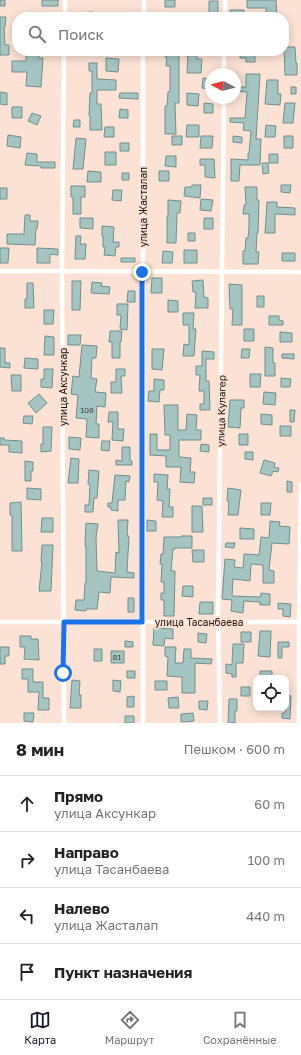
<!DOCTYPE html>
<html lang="ru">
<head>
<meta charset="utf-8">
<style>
  :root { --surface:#fff; --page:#f2f2f2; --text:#222; --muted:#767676; --line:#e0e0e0; --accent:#111827 }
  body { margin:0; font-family:"Golos Text",sans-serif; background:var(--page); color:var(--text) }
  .controls { position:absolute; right:12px; bottom:12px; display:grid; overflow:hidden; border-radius:8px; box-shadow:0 2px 10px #0003 }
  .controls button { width:36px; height:36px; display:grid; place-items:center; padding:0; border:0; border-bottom:1px solid var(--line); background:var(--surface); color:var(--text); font:20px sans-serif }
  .compass { position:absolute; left:205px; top:68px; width:36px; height:36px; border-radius:50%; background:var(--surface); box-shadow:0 2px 10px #0003; rotate:277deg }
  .stop { position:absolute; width:12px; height:12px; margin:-9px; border:3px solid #1a73e8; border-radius:50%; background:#fff }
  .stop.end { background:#1a73e8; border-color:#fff; box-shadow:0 1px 4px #0008 }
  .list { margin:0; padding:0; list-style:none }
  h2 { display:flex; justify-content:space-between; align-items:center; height:52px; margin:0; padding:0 16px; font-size:17px }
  h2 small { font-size:13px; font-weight:400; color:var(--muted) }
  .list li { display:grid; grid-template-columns:26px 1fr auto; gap:12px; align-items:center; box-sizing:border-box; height:56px; padding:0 16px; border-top:1px solid var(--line) }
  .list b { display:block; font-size:15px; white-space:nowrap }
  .list p { margin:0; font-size:13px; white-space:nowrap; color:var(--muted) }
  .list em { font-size:13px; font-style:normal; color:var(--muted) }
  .icon { flex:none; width:22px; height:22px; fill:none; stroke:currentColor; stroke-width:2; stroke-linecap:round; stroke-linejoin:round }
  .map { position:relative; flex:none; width:301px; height:723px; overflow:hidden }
  .search { position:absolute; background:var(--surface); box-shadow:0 2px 10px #0003; left:12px; right:12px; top:12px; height:44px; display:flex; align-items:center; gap:10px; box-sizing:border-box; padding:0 14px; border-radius:16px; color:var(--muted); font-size:15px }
  .sheet { height:276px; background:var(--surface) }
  nav { display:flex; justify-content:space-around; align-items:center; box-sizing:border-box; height:56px; border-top:1px solid var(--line); background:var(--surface); font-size:11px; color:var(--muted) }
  nav a { display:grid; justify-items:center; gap:2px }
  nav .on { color:var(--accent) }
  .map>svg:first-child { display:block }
  .building { fill:#a5c5c2; stroke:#718f8d }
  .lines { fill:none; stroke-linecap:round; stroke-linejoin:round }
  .minor { stroke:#fff; stroke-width:4.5 }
  .route { stroke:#1a73e8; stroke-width:5 }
  .labels { text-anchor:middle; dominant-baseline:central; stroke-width:4; stroke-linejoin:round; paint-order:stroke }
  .number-label { font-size:8px; fill:#41423e }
  .street-label { font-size:10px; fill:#201712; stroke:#fbe2d4 }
</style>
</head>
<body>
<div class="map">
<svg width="301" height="723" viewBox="0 0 301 723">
  <rect width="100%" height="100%" fill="#fbe2d4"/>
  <path class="building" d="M 0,0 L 5,0 L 5,6 L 0,6 Z
    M 42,0 L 58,0 L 58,6 L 42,6 Z
    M 165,0 L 175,0 L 175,7 L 165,7 Z
    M 247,0 L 276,0 L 277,17 L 266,17 L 266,8 L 247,8 Z
    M 209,1 L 218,1 L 218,14 L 209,14 Z
    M 230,10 L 244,10 L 244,16 L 230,16 Z
    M 89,12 L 101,13 L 100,17 L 88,17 Z
    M 0,17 L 6,17 L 5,27 L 4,27 L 5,45 L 9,45 L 9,55 L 0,55 Z
    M 284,47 L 295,47 L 296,63 L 297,63 L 297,75 L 285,75 Z
    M 26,51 L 39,51 L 39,58 L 43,58 L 41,87 L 26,86 L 27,72 L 12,72 L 12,61 L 26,61 Z
    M 165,51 L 197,51 L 197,59 L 202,59 L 201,73 L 187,73 L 188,56 L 179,55 L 179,103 L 175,103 L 176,134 L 165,134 L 165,106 L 167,106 L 168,92 L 170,92 L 170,66 L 166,66 L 167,57 L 165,57 Z
    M 240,51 L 255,52 L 255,62 L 246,62 L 246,58 L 240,58 Z
    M 106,58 L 119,59 L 118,72 L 106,71 Z
    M 89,63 L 97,63 L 97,79 L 116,80 L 116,90 L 97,90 L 97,104 L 101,104 L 102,130 L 90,130 L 90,116 L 89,116 L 90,93 L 92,93 L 92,71 L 89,71 Z
    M 246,74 L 260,74 L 256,139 L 261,139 L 260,165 L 240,165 L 239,181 L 231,181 L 231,159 L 248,160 L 248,153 L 249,153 L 251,131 L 243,130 L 244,123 L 230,122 L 230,118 L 245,118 L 247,92 L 235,91 L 235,87 L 246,87 Z
    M 203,78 L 211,79 L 211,89 L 202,88 Z
    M 267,80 L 278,80 L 278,94 L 281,94 L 280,105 L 265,104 Z
    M 291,87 L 296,87 L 296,94 L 291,94 Z
    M 0,92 L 7,93 L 7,105 L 0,104 Z
    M 120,93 L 138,93 L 138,99 L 119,98 Z
    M 187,93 L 199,94 L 198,106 L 187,105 Z
    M 204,103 L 213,104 L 213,113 L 204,113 Z
    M 285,103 L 295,103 L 293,123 L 283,123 Z
    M 12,107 L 22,107 L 22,118 L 12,118 Z
    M 120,109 L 128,110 L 128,118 L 119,118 Z
    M 32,113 L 41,116 L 37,125 L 28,121 Z
    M 74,120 L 80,120 L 80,127 L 73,127 Z
    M 187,125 L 199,125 L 199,137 L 186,137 Z
    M 266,125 L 276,126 L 275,137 L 265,137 Z
    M 105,127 L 114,127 L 114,137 L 104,137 Z
    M 8,135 L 21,137 L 20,148 L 7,146 Z
    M 172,136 L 182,136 L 182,145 L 172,145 Z
    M 201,136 L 213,136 L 212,148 L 200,148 Z
    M 233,136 L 242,137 L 242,143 L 233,142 Z
    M 284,136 L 293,136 L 293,148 L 284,148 Z
    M 76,138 L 86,139 L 83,169 L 73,169 Z
    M 120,143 L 129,143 L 129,151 L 120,151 Z
    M 105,152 L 116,152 L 116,165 L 105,165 Z
    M 27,153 L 37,154 L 37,162 L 55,162 L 55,168 L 41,168 L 41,166 L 25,165 Z
    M 269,154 L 278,154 L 278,163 L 269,163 Z
    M 166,156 L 176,156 L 176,167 L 165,166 Z
    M 200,159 L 214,159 L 215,178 L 205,177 L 205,165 L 200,165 Z
    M 262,163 L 268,163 L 269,173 L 263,174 Z
    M 88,171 L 101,172 L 101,182 L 87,182 Z
    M 159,171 L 169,171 L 169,181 L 159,181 Z
    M 122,173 L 129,173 L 129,180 L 122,180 Z
    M 192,185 L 201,185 L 200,198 L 184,196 L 185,187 L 192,187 Z
    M 281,185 L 291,185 L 290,193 L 281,192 Z
    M 71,186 L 85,186 L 85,197 L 81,197 L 81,214 L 73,214 L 73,197 L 71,197 Z
    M 245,187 L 257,187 L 257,200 L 259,200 L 258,233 L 257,233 L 256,252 L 259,252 L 258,264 L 243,264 L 243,251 L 245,251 L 246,238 L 248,238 L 249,228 L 249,214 L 243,214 L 244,205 L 246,205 Z
    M 0,188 L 7,188 L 7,199 L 0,199 Z
    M 113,190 L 122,190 L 121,201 L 112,200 Z
    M 201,199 L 213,200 L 211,211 L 200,210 Z
    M 168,200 L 181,201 L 180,213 L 177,213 L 176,243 L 167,243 L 167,216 L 168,216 Z
    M 267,202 L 277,202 L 277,207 L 295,208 L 295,215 L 275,214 L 275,233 L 265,233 Z
    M 25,215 L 30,215 L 30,221 L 38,221 L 37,229 L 36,229 L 35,245 L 7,244 L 7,234 L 24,234 Z
    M 80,218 L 93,218 L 93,229 L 80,228 Z
    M 204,218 L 213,218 L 213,229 L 204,229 Z
    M 102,226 L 114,227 L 113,242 L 119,242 L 119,247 L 116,247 L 115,256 L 104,255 L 105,247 L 103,247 L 103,236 L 102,236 Z
    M 188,233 L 195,233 L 195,241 L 188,241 Z
    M 76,236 L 81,236 L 80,244 L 86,244 L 85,259 L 75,259 Z
    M 0,248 L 9,248 L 8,263 L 0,263 Z
    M 37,248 L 58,249 L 58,255 L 50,254 L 50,263 L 37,263 Z
    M 184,250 L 197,250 L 197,263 L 184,263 Z
    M 163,251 L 173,252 L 172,263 L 162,263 Z
    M 282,253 L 295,253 L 295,261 L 282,261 Z
    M 121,258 L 135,258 L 135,262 L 121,262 Z
    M 152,278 L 162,278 L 162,293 L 151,293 Z
    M 203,280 L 204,297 L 208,298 L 208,308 L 195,308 L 196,292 L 193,292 L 192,281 Z
    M 72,281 L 81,281 L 80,310 L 72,310 Z
    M 92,282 L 102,283 L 101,286 L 110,287 L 109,294 L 91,293 Z
    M 27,283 L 33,283 L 34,308 L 25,308 L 25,299 L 27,299 Z
    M 229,284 L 242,285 L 242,325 L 232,325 L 233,309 L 230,309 Z
    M 128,291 L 135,291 L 135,302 L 127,302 Z
    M 257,296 L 264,296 L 264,307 L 257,307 Z
    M 168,300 L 178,301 L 178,312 L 168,312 Z
    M 117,304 L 128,304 L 127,330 L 120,329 L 121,315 L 117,315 Z
    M 44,310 L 54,310 L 53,324 L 44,324 Z
    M 183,313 L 194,313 L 193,329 L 196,329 L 194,356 L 183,356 L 184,344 L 189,345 L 189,325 L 183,325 Z
    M 269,316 L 279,316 L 279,320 L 283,321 L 283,325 L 269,325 Z
    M 244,329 L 254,329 L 254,341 L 244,341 Z
    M 110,331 L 122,331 L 121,342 L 120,342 L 120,358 L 112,358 L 112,342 L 109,342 Z
    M 280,332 L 292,333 L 292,342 L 280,342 Z
    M 68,335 L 81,335 L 80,345 L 68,345 Z
    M 45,336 L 54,337 L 54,355 L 44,355 Z
    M 82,345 L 97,346 L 96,358 L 92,358 L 91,378 L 97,379 L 95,392 L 106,393 L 105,407 L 97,406 L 96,424 L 99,424 L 99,438 L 86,437 L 87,419 L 76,418 L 78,395 L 71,394 L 73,376 L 79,377 Z
    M 265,347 L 273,348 L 273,363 L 275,363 L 275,376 L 265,376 Z
    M 0,348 L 5,348 L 5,363 L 10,363 L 10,368 L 0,367 Z
    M 152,349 L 164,349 L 162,370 L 152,369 Z
    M 242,349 L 250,349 L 249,358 L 241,358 Z
    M 202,351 L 214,352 L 214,359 L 206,359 L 206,381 L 209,381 L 210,410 L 200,410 L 200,404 L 204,404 L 204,391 L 199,391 L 200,375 L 196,375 L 196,366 L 202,366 Z
    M 282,354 L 294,354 L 294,359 L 282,358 Z
    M 25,358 L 38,359 L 38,369 L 24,368 Z
    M 44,369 L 53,369 L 52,388 L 41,387 L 41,379 L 44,379 Z
    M 116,369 L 125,369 L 125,376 L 121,376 L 122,393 L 111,393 L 111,382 L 116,382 Z
    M 250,374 L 261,374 L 260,387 L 250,387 Z
    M 11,375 L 21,375 L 21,391 L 12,391 Z
    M 281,378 L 291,379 L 290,387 L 281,387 Z
    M 154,379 L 164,380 L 164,390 L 160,390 L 159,402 L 148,401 L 149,391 L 154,391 Z
    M 264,392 L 276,393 L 275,405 L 263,404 Z
    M 39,394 L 47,403 L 36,413 L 28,403 Z
    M 230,400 L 244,400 L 244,408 L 241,408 L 240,428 L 228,427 Z
    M 164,405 L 178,405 L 178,430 L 186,430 L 187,414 L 197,415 L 196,430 L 201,430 L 201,440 L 179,440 L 179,457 L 191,458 L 190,472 L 195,472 L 194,483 L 180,482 L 181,467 L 166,467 L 166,456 L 150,455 L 150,434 L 157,434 L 157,450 L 170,450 L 170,435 L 165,435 Z
    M 290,410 L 295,410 L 294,422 L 290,422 Z
    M 109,412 L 118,412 L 118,429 L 124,429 L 123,441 L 112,440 L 113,422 L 108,422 Z
    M 261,414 L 272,415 L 272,425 L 261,424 Z
    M 24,416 L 33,416 L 32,424 L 23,423 Z
    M 280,426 L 291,426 L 291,436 L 280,436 Z
    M 43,427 L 52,427 L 51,451 L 41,452 L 41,444 L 43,444 Z
    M 239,434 L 248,434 L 248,445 L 239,445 Z
    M 69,437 L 81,438 L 80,450 L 69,449 Z
    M 0,438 L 4,438 L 4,440 L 22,441 L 22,453 L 9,452 L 9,445 L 0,445 Z
    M 102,441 L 110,441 L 109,451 L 101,450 Z
    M 201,444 L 209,445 L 209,452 L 200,451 Z
    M 122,447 L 130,447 L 130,461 L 132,461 L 132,465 L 116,465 L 116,460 L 122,461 Z
    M 245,452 L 253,452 L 253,460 L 245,459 Z
    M 71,458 L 79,459 L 78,483 L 68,483 Z
    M 264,460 L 275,463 L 274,467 L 279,468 L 278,472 L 273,471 L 271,476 L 260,473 Z
    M 25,461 L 33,462 L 33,471 L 31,471 L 31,481 L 25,481 Z
    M 89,470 L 99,471 L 97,498 L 94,498 L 93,512 L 85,512 L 85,505 L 89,505 L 90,485 L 88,484 Z
    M 154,474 L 168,475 L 167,489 L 170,489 L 169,507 L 173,507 L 173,517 L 162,517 L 163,501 L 157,500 L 158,482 L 154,482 Z
    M 115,475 L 130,476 L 129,482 L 126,481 L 125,500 L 118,500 L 118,511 L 111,510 L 111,507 L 108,507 L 108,503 L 112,503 Z
    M 287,481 L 292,482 L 292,492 L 287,492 Z
    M 27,488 L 41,489 L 41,500 L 27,499 Z
    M 228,488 L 241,490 L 238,515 L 228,515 L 229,501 L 227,501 Z
    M 203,498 L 212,498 L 212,505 L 203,505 Z
    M 21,502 L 22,551 L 12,551 L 12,515 L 10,515 L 10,503 Z
    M 261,503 L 271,503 L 270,515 L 261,515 Z
    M 192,506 L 202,506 L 203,532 L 192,532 Z
    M 42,518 L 53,518 L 53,532 L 41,532 Z
    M 118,520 L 128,520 L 127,536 L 129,536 L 127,572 L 134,573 L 134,578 L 111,577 L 110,593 L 99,592 L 97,609 L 86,609 L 86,611 L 75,610 L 76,600 L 84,600 L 85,583 L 86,583 L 86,546 L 85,546 L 86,523 L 98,524 L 96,537 L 97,571 L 115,573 L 116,552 L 119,553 Z
    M 147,520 L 156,521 L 156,531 L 147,531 Z
    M 270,521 L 280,522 L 279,526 L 290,527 L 289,544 L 272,543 L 269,570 L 274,571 L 274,583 L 263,583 L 263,565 L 252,564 L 251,565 L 250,581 L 233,579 L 232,596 L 260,597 L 261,593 L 270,594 L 270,605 L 260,605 L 260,602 L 244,601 L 243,613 L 231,611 L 232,600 L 222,599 L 225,559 L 235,560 L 234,567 L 243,568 L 244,554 L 259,555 L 261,537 L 269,538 Z
    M 240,528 L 254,529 L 254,539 L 240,539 Z
    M 181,536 L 192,536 L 192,548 L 175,548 L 175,549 L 173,549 L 171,571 L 175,571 L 174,616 L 164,616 L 164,600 L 161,600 L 161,593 L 164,593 L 164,582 L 161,582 L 162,564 L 160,564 L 161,554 L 163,554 L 164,537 L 181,537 Z
    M 226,543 L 235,543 L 234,548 L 225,547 Z
    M 42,545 L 53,545 L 51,591 L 39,591 L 42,562 L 41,562 Z
    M 192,550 L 204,550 L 204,562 L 193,562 Z
    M 183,586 L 193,586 L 193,597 L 182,596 Z
    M 128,598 L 134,598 L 134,612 L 128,612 Z
    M 200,602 L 213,602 L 213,614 L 199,614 Z
    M 278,603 L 291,604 L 290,617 L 283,616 L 283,609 L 278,609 Z
    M 154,628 L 173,629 L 173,639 L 165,638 L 164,646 L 153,645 Z
    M 260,631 L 271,631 L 270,657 L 258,656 Z
    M 241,632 L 251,632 L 251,642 L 241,642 Z
    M 198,633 L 207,634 L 206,643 L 198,642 Z
    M 20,636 L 31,636 L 31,639 L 38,639 L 39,660 L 24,659 L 25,647 L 20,647 Z
    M 125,641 L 133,642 L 133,647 L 125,647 Z
    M 278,642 L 289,642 L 289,647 L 282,647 L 282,658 L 278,658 Z
    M 233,644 L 244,644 L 243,663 L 236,663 L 236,677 L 232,677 L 232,674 L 226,673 L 226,664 L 232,665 Z
    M 0,647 L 9,647 L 9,656 L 5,656 L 5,664 L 0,664 Z
    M 165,647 L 176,647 L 175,663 L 183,663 L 184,649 L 191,649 L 191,658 L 212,659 L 211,664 L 195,663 L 195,693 L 182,693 L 182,677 L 167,676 L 168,657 L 165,656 Z
    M 94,649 L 102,649 L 102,661 L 94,661 Z
    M 111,651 L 124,651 L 124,663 L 111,663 Z
    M 22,669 L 33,669 L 33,682 L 43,682 L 43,698 L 49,698 L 49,710 L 38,710 L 39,692 L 28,692 L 28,679 L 22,679 Z
    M 127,671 L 135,671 L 135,678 L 127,678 Z
    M 260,671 L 272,671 L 272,678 L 260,678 Z
    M 72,680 L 80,681 L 79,695 L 81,695 L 81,708 L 70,708 Z
    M 113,680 L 121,681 L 120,692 L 113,691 Z
    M 155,681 L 167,681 L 167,690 L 155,690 Z
    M 241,687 L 250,687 L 250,696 L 241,696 Z
    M 286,695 L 291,696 L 290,719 L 282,718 L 282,713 L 285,713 L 286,708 Z
    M 134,696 L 134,707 L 127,707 L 127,697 Z
    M 178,697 L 179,708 L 169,708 L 168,698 Z
    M 229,699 L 237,699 L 237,711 L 235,711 L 235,723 L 228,723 Z
    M 199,701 L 208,701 L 207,710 L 199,709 Z
    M 24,713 L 34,713 L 33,722 L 24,721 Z
    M 193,713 L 194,721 L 181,722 L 181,714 Z
    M 125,716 L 134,716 L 134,723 L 125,723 Z"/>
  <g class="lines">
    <path class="minor" d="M 65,17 L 65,0
      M 144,17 L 144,0
      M 225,17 L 225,0
      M 224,74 L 224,51
      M 0,271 L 301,272
      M 0,622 L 301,622
      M 64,723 L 62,272 L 64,51
      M 143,723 L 143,51
      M 220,723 L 218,621 L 224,98
      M 299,723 L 299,623 L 301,485"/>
  </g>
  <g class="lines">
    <path class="route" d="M 63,673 L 64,622 L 142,622 L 142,272"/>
  </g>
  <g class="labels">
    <g class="number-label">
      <text x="87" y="410">108</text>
      <text x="117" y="657">81</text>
    </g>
    <g class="street-label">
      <text transform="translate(143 207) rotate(-90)">улица Жасталап</text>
      <text transform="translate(63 387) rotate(-90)">улица Аксункар</text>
      <text transform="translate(221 411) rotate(-89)">улица Кулагер</text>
      <text x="199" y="622">улица Тасанбаева</text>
    </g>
  </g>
</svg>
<div class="controls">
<button><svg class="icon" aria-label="locate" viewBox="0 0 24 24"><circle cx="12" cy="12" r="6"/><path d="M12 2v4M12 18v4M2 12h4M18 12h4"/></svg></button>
</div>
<svg class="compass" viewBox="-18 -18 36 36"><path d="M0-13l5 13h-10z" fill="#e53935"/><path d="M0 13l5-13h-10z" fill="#767676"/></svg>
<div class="stop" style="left:63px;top:673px"></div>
<div class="stop end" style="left:142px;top:272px"></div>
<div class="search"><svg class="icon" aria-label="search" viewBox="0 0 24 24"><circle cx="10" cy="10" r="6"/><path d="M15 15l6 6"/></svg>Поиск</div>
</div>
<section class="sheet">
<h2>8 мин<small>Пешком · 600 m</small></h2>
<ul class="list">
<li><svg class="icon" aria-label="ahead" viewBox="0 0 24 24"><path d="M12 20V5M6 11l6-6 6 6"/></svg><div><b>Прямо</b><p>улица Аксункар</p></div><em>60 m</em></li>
<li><svg class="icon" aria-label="right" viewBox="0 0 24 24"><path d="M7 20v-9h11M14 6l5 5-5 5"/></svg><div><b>Направо</b><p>улица Тасанбаева</p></div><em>100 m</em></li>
<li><svg class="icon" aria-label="left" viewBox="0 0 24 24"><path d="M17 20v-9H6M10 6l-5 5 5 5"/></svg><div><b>Налево</b><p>улица Жасталап</p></div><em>440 m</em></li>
<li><svg class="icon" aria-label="arrive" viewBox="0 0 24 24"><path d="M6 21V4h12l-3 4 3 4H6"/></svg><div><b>Пункт назначения</b></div></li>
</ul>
</section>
<nav>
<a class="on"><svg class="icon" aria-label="map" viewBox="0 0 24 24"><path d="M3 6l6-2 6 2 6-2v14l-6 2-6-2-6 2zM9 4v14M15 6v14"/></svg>Карта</a>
<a><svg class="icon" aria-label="directions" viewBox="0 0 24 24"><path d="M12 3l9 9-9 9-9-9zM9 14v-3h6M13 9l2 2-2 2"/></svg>Маршрут</a>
<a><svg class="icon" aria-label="saved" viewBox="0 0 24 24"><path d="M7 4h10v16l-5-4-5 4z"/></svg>Сохранённые</a>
</nav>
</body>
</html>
